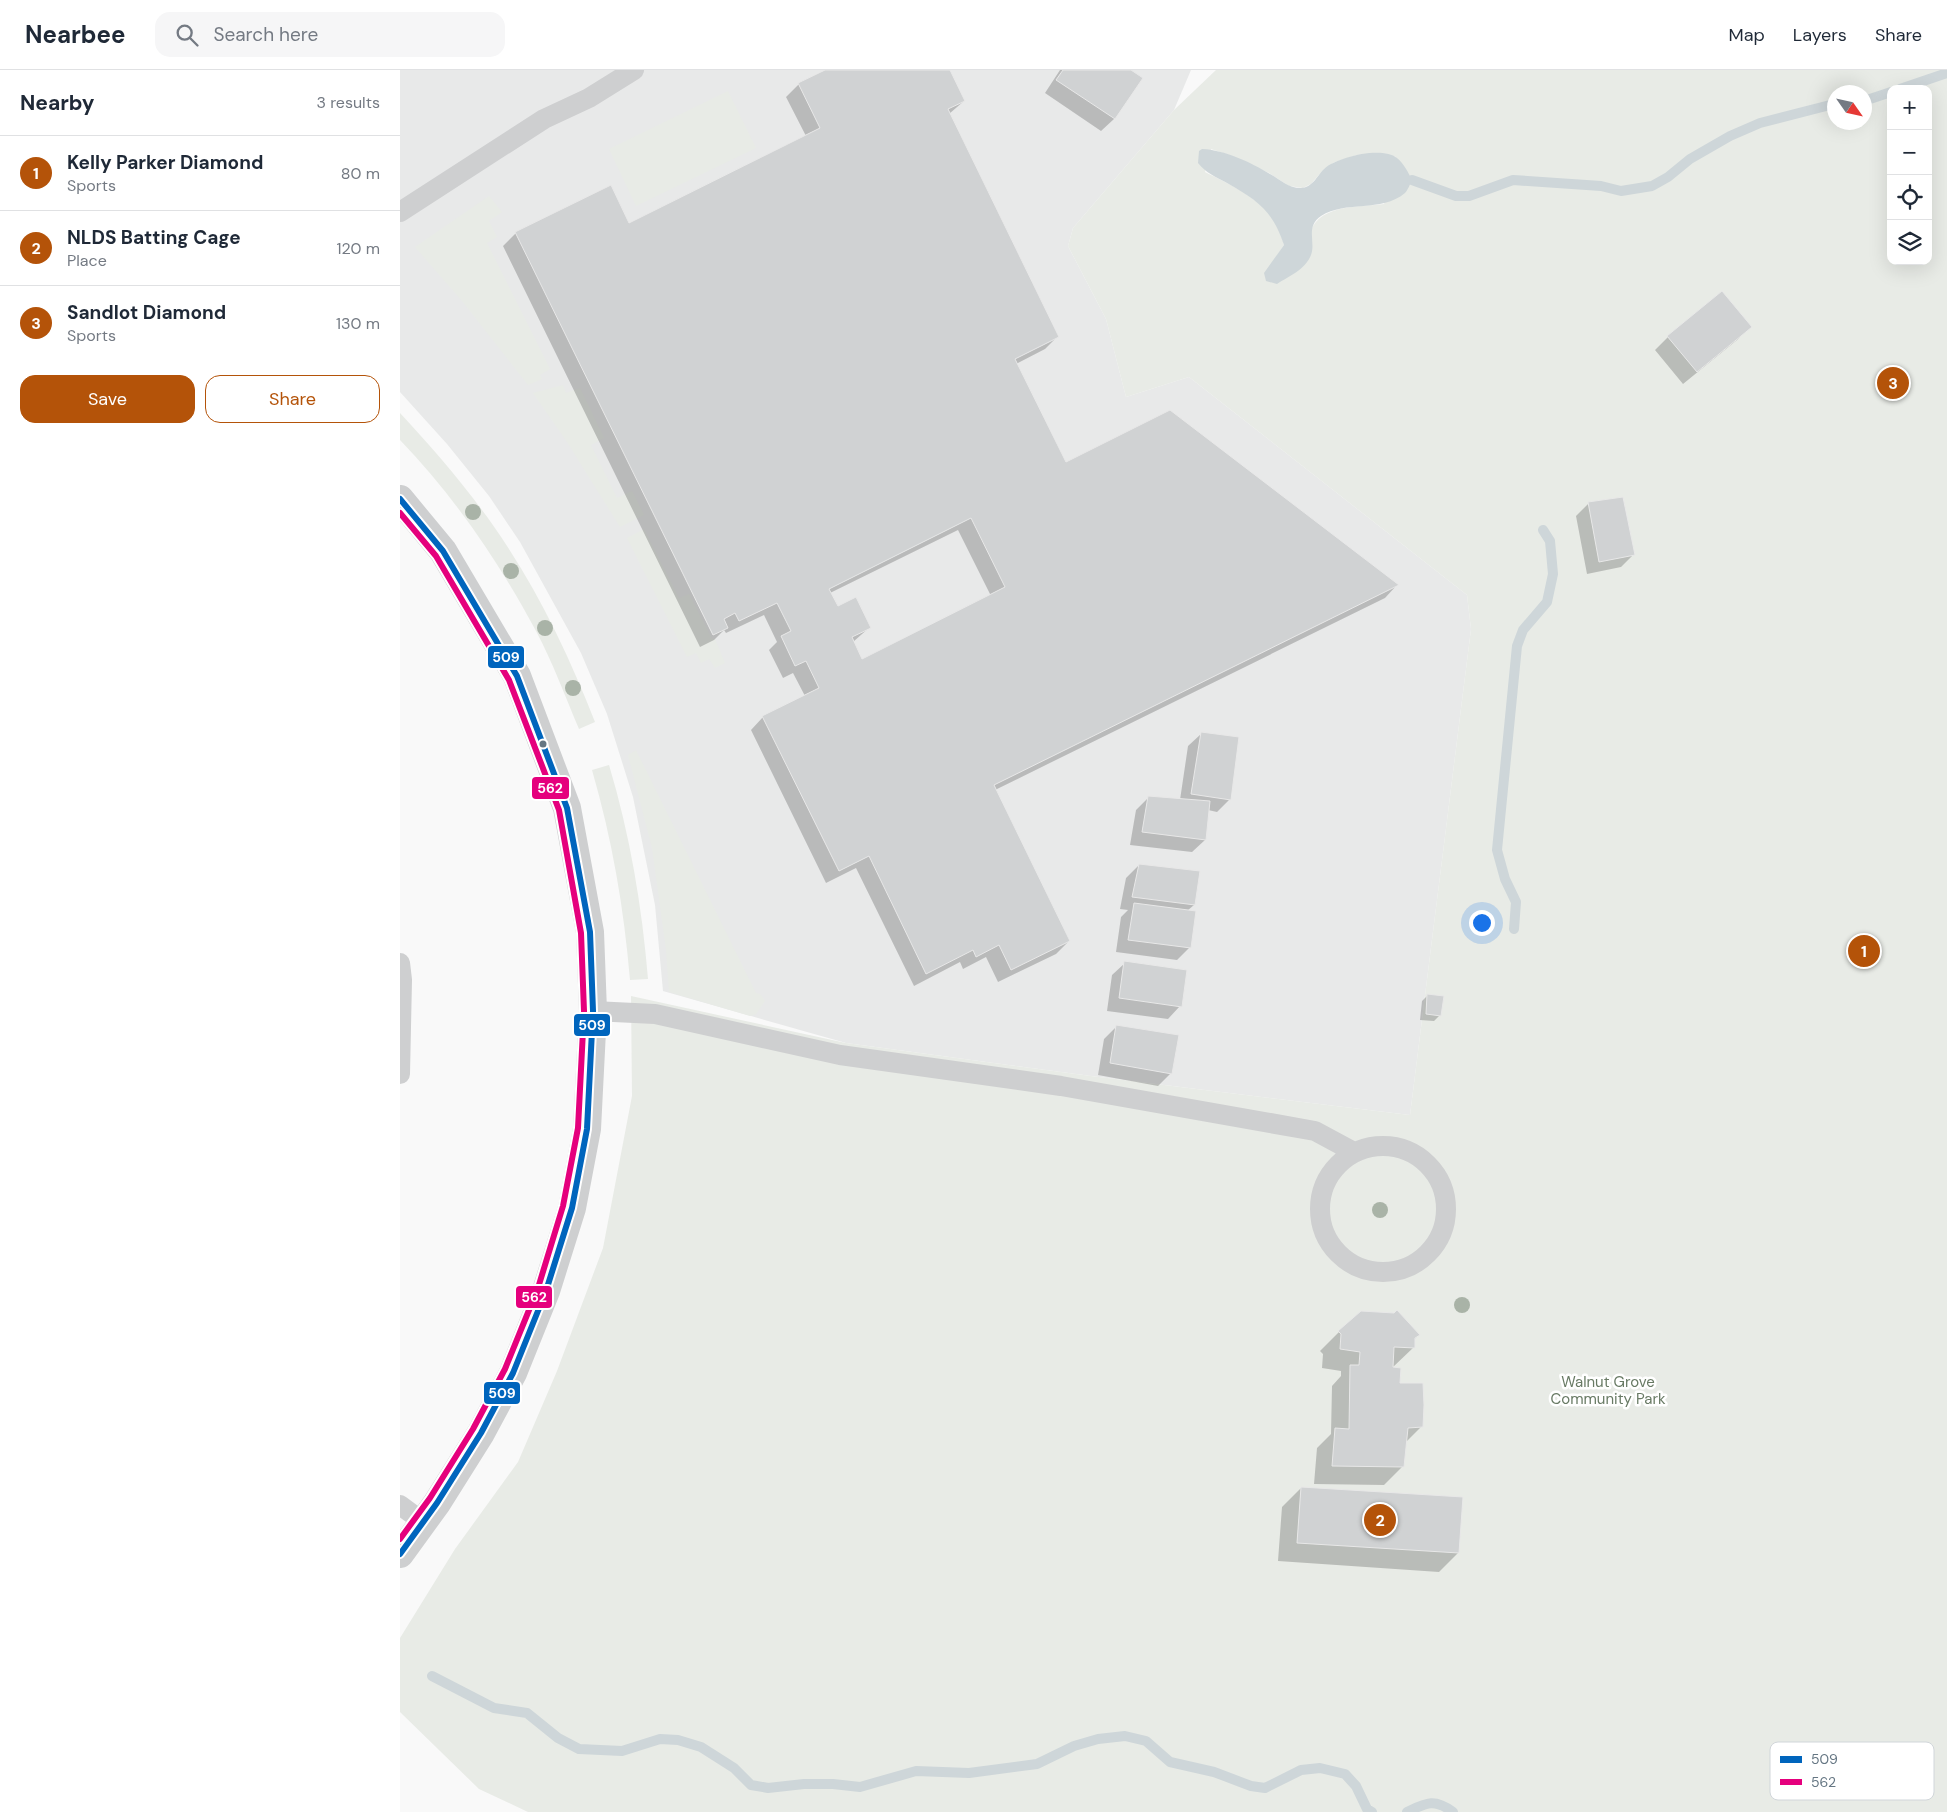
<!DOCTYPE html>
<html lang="en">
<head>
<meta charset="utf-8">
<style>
  :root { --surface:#fff; --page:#f6f6f7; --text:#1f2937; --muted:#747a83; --line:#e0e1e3; --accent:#b45309 }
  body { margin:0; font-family:"DM Sans",sans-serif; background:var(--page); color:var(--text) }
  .controls { position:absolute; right:15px; top:15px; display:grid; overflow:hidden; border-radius:10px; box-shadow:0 5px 20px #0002 }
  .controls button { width:45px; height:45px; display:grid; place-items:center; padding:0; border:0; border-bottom:1px solid var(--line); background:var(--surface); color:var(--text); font:25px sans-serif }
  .compass { position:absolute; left:1427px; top:15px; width:45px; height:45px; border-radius:50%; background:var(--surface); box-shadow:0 5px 20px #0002; rotate:124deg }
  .you { position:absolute; left:1081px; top:852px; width:18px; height:18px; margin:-12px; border:4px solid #fff; border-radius:50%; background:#1a73e8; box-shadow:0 0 0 8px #1a73e833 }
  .badge { display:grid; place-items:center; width:32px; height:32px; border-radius:50%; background:var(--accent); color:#fff; font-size:16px; font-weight:700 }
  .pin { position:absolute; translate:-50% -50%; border:2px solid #fff; box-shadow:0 1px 5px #0006 }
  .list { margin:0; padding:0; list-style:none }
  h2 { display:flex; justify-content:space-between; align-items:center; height:65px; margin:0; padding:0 20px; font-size:21px }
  h2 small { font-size:16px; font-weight:400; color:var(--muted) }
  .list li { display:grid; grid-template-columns:32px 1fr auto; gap:15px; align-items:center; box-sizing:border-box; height:75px; padding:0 20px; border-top:1px solid var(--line) }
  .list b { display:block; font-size:19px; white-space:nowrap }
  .list p { margin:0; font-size:16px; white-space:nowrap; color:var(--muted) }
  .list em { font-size:16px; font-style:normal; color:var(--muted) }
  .actions { display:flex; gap:10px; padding:15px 20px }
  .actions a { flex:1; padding:11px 0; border:1px solid var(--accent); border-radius:15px; text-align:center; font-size:18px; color:var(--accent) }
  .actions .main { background:var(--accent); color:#fff }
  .icon { flex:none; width:28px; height:28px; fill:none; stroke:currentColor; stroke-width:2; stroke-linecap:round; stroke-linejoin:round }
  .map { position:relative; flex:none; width:1547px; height:1742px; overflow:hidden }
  header { display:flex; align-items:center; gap:30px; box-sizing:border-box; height:70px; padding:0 25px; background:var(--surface); border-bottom:1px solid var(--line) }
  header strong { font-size:24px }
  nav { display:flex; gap:28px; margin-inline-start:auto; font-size:18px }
  .search { width:350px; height:45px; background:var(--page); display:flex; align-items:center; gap:12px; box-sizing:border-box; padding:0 18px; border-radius:15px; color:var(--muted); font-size:19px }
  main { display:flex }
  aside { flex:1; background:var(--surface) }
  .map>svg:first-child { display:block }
  .built { fill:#e8e9e9 }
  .green { fill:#e8ebe6; fill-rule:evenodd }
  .water { fill:#ced6d9 }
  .shadow { fill:#0003; fill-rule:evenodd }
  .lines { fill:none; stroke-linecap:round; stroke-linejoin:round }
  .stream { stroke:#ced6d9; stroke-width:10 }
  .building { fill:#d0d2d3; stroke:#e8e8e8; fill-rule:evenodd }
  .service { stroke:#cecfd0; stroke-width:20 }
  .tertiary { stroke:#cecfd0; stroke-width:28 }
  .bus-1-casing { stroke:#fff; stroke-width:10 }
  .bus-2-casing { stroke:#fff; stroke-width:10 }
  .bus-1 { stroke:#0065bd; stroke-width:6 }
  .bus-2 { stroke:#e5007d; stroke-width:6 }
  .tree { fill:#a9b3a7 }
  .bus-dot { fill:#657683; stroke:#fff; stroke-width:2 }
  .labels { text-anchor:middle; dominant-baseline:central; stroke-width:5; stroke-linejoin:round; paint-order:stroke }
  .park-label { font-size:15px; fill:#687a64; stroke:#fff }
  .key { fill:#fff; stroke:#d1d6da; stroke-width:1 }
  .key-label { font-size:14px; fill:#657683 }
  .line-badge { stroke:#fff; stroke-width:2 }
  .badge-label { font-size:14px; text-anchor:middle; font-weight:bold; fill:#fff }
</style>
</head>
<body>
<header>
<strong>Nearbee</strong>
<div class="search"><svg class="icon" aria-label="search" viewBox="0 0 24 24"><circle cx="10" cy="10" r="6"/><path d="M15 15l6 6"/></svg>Search here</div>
<nav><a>Map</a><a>Layers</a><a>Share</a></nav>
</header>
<main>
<aside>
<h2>Nearby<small>3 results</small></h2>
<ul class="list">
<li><span class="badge">1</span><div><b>Kelly Parker Diamond</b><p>Sports</p></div><em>80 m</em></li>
<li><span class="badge">2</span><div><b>NLDS Batting Cage</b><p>Place</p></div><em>120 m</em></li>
<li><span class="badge">3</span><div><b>Sandlot Diamond</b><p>Sports</p></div><em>130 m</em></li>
</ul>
<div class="actions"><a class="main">Save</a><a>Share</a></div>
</aside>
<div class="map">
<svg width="1547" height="1742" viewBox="0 0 1547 1742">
  <rect width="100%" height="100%" fill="#f9f9f9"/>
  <path class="built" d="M 0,0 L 791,0 L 774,40 L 673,158 L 668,176 L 706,249 L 726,327 L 789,307 L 1067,525 L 1071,559 L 1010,1045 L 691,1006 L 446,973 L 263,921 L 255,835 L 233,727 L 207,644 L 181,583 L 120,472 L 89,426 L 47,374 L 0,322 Z"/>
  <path class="green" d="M 816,0 L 1547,0 L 1547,1742 L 128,1742 L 79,1719 L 0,1642 L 0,1568 L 55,1479 L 118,1392 L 157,1301 L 203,1178 L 232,1026 L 231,926 L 446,973 L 691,1006 L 1010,1045 L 1071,559 L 1067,525 L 789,307 L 726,327 L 706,249 L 668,176 L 673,158 L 774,40 ZM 1491,19 L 1528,19 L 1528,191 L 1491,191 ZM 1434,22 L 1464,22 L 1464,52 L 1434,52 ZM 811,79 L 832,86 L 869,103 L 889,116 L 903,118 L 911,114 L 924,99 L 935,92 L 957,85 L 980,83 L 996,87 L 984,134 C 961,137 920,134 911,161 C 909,167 911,177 911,184 L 876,187 L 884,175 C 882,169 881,162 878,157 C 864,129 831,115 805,102 Z
    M 328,21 L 356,78 L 236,136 L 209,79 Z
    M 89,126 L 102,142 L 89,151 L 97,167 L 87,173 L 150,299 L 140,305 L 142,309 L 128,315 L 62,231 L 15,177 Z
    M 163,315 L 166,323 L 180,318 L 204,368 L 191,375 L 217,428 L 232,421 L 244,445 L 220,457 L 167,372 L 133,323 Z
    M 0,343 C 38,384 76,428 107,476 C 143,531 171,591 195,652 L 179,659 C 165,626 153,593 136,561 C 99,492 54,426 0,370 Z
    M 244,459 L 279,528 L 289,524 L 312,569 L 315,569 L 325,593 L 315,598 L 309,589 L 301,593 L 296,583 L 287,587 L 227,468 Z
    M 236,680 L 356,923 L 360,924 L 365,931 L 356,944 L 350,946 L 269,922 L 266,880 L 252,778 L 228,685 Z
    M 209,695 C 230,765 242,836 248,909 L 230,910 C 224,838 212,769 192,700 Z"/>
  <path class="water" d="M 802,79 C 825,80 850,92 870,104 C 881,110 888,118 901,118 C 912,118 917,106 924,99 C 937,87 982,76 997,88 C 1004,94 1008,102 1012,110 C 1010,114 1008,120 1005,123 C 981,143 946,130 921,146 C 905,157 916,172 911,185 C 905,200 889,206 877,214 L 866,211 L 864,203 L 884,175 C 873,141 857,130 827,113 C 816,107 806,103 798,93 L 799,81 Z"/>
  <path class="shadow" d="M 427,0 L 549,0 L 564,31 L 549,44 L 658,266 L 645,279 L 616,294 L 665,394 L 997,515 L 985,528 L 595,720 L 669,871 L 656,884 L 598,912 L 586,887 L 563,899 L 560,892 L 514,916 L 456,798 L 426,813 L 351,660 L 363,647 L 405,626 L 393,603 L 383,608 L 369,580 L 377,572 L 364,545 L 326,563 L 324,560 L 314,570 L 300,577 L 103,176 L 116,163 L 228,154 L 406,66 L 386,27 L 399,14 ZM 558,460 L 591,526 L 462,590 L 453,572 L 470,557 L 437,538 L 430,523 Z
    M 660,0 L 729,0 L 741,8 L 714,49 L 701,61 L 645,23 Z
    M 1322,223 L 1350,257 L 1337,270 L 1283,314 L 1255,280 L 1268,267 Z
    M 1189,433 L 1234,484 L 1221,497 L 1187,504 L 1176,446 Z
    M 801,664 L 830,729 L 817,742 L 808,740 L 805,770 L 792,782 L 730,775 L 736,740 L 749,727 L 780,730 L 788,676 Z
    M 739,795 L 794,835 L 787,841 L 790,877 L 777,890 L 716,882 L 721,847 L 728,840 L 720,839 L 726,808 Z
    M 725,893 L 780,936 L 768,949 L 707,941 L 712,905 Z
    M 1028,925 L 1040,945 L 1034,951 L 1020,950 L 1022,931 Z
    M 716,957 L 771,1003 L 758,1016 L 698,1005 L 704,969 Z
    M 939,1262 L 1018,1265 L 1014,1270 L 1014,1277 L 992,1298 L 1021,1357 L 1005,1373 L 1003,1396 L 984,1415 L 914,1414 L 917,1378 L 931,1364 L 932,1316 L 941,1306 L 941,1301 L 922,1298 L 923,1284 L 920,1281 Z
    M 901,1418 L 1058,1483 L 1039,1502 L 878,1491 L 882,1437 Z"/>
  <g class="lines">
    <path class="stream" d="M 1500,19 L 1547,3
      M 1464,31 L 1491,22
      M 1012,110 L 1056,126 L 1069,126 L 1113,110 L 1201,116 L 1221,121 L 1252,116 L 1268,107 L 1290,89 L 1330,66 L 1360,53 L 1434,34
      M 1114,859 L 1116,832 L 1105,809 L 1097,780 L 1117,576 L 1123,560 L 1147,532 L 1153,504 L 1150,471 L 1143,460
      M 32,1606 L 94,1638 L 127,1643 L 158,1668 L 179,1679 L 222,1681 L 260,1669 L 278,1670 L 301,1677 L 334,1698 L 351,1715 L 368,1718 L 404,1714 L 433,1714 L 460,1717 L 516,1701 L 569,1703 L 637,1694 L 674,1676 L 698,1669 L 725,1666 L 746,1671 L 770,1692 L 814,1702 L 851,1716 L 865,1718 L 901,1700 L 920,1698 L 945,1704 L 956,1716 L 967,1739 L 972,1742
      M 1007,1742 C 1026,1733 1034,1728 1053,1742"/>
  </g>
  <path class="building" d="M 425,0 L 550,0 L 565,31 L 548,39 L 659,267 L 615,289 L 666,392 L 770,340 L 999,515 L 594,715 L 670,871 L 611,900 L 599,875 L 576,887 L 573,880 L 526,904 L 469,786 L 439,801 L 362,646 L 419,618 L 406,591 L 395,596 L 381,566 L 391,561 L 377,533 L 339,551 L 335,543 L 324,549 L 328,558 L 313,565 L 115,162 L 211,115 L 229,153 L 420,58 L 398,13 ZM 571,448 L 605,517 L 462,589 L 452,567 L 471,558 L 456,527 L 438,536 L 429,519 Z
    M 663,0 L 731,0 L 743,8 L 715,49 L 656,10 Z
    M 1322,221 L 1352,257 L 1297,302 L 1267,266 Z
    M 1223,427 L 1235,485 L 1199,492 L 1188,432 Z
    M 801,662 L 839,667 L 831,730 L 791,724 Z
    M 748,726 L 810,731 L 806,770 L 742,762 Z
    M 739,794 L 800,801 L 795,835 L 732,827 Z
    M 734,833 L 796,841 L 791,878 L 728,870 Z
    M 724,891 L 787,900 L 782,937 L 719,928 Z
    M 1027,924 L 1044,926 L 1041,946 L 1026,944 Z
    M 716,955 L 779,965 L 772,1004 L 710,993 Z
    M 997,1240 L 1020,1265 L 1015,1268 L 1015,1278 L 994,1277 L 993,1297 L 1001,1298 L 1000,1313 L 1023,1313 L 1024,1335 L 1023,1357 L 1008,1358 L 1004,1397 L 932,1396 L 935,1358 L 949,1359 L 950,1295 L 959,1295 L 960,1282 L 940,1279 L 941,1264 L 938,1261 L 961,1241 L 994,1243 Z
    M 901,1417 L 1063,1427 L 1059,1483 L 897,1473 Z"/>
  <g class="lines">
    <path class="service" d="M 0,142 L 144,49 L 189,28 L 234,0
      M 0,893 L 2,910 L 0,1004
      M 193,941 L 255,944 L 440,985 L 661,1016 L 915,1061 L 954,1082
      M920 1139a63 63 0 1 1 126 0a63 63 0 1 1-126 0Z
      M 0,1435 L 23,1452"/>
    <path class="tertiary" d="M 0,429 L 43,481 L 117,606 L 167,738 L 190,862 L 193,941 L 187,1059 L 172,1138 L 146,1221 L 113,1303 L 81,1363 L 37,1433 L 0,1484"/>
    <g class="bus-1-casing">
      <path id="bus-1" d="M 0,429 L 43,481 L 117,606 L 167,738 L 190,862 L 193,941 L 187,1059 L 172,1138 L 146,1221 L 113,1303 L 81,1363 L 37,1433 L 0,1484"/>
    </g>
    <g class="bus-2-casing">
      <path id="bus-2" d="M 0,443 L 36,486 L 109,610 L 159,740 L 181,863 L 184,941 L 178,1058 L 163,1136 L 138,1218 L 105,1299 L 73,1359 L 30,1428 L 0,1469"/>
    </g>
    <use href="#bus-1" class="bus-1"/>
    <use href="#bus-2" class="bus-2"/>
  </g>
  <g class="tree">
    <circle cx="73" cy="442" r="8"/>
    <circle cx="111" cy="501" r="8"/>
    <circle cx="145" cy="558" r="8"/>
    <circle cx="173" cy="618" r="8"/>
    <circle cx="980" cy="1140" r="8"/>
    <circle cx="1062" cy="1235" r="8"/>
  </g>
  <circle class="bus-dot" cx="143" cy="674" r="4.5"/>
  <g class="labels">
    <g class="park-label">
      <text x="1208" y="1312">Walnut Grove<tspan x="1208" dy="17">Community Park</tspan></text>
    </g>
  </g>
  <rect x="1370" y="1672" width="164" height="58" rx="8" class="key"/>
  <rect x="1380" y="1686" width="22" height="7" fill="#0065bd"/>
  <rect x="1380" y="1709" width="22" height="6" fill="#e5007d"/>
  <g class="key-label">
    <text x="1411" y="1694">509</text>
    <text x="1411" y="1717">562</text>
  </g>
  <g class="line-badge">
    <rect x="87" y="575" width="38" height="24" rx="5" fill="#0065bd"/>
    <rect x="131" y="706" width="39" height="24" rx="5" fill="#e5007d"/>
    <rect x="173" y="943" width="38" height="24" rx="5" fill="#0065bd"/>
    <rect x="115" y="1215" width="38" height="24" rx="5" fill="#e5007d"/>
    <rect x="83" y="1311" width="38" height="24" rx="5" fill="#0065bd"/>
  </g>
  <g class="badge-label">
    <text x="106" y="592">509</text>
    <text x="150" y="723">562</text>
    <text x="192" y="960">509</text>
    <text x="134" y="1232">562</text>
    <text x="102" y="1328">509</text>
  </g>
</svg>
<div class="controls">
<button>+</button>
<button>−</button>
<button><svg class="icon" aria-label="locate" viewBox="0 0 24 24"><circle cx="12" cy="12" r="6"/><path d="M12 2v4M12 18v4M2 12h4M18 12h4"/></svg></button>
<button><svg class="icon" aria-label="layers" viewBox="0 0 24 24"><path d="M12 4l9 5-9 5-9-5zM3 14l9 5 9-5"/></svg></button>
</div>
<svg class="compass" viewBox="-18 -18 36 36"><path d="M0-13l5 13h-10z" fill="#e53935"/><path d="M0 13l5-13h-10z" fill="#747a83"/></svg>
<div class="you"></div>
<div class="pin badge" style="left:1464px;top:881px">1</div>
<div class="pin badge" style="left:980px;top:1450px">2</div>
<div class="pin badge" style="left:1493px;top:313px">3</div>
</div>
</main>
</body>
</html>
